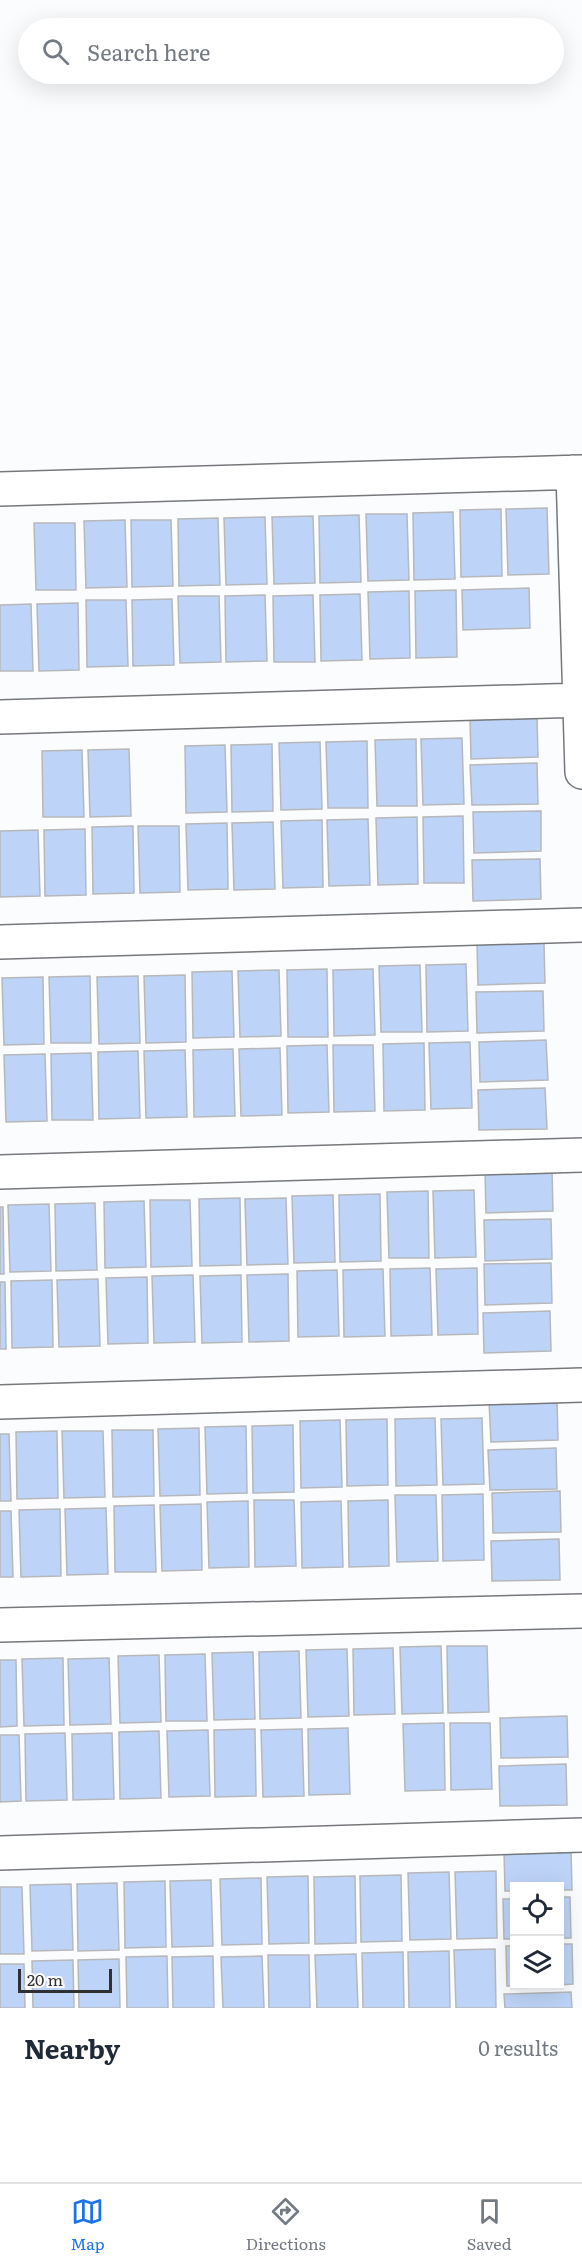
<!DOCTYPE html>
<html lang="en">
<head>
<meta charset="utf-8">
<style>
  :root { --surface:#fff; --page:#f2f2f3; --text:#1f2937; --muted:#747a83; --line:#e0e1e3; --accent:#1a73e8 }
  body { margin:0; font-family:Literata,serif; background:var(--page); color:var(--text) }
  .controls { position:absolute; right:18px; bottom:18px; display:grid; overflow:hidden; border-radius:0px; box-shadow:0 6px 24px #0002 }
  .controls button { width:54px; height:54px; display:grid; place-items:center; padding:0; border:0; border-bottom:2px solid var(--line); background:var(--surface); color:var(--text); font:30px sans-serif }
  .scale { position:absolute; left:18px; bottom:15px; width:94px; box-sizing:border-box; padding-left:6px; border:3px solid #2f3032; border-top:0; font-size:16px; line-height:21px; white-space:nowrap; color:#2f3032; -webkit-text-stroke:4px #fff; paint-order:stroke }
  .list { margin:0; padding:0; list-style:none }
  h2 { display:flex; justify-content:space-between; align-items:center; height:78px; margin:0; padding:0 24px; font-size:26px }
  h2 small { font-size:20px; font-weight:400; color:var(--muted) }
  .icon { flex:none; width:33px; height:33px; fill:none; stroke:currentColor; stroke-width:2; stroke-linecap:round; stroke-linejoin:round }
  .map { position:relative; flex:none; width:582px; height:2008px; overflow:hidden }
  .search { position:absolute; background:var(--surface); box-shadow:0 6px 24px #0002; left:18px; right:18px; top:18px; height:66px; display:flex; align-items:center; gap:15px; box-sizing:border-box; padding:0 21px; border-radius:33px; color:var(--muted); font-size:22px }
  .sheet { height:174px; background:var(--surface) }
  nav { display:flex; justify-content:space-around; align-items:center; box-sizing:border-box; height:84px; border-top:2px solid var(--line); background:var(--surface); font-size:16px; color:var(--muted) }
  nav a { display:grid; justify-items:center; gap:3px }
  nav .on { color:var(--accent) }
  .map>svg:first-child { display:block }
  .building { fill:#bdd3f7; stroke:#b6b8bc; stroke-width:1.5 }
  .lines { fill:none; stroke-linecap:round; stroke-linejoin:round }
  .minor-casing { stroke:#76787b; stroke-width:36 }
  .minor { stroke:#fff; stroke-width:33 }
</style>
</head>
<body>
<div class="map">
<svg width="582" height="2008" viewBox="0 0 582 2008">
  <rect width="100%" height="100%" fill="#fafcfe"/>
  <path class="building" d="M 547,508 L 549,574 L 508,575 L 506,509 Z
    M 501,509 L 502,576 L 461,577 L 460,510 Z
    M 453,512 L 455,579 L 414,580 L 413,513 Z
    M 366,514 L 407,514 L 409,580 L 368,581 Z
    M 359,515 L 361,582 L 320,583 L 319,516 Z
    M 313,516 L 315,583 L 274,584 L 272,517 Z
    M 265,517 L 267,584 L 226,585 L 224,518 Z
    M 218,518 L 220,585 L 179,586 L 178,519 Z
    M 125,520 L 127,587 L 86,588 L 84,521 Z
    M 131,520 L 171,520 L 173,586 L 132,587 Z
    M 34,523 L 75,523 L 76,590 L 36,590 Z
    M 529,588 L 530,628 L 463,630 L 462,590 Z
    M 456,590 L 457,657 L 416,658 L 415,591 Z
    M 409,591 L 410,658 L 370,659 L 368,592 Z
    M 360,594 L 362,660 L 321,661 L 320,595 Z
    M 265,595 L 267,661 L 226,662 L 225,596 Z
    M 313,595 L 315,662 L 274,662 L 273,596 Z
    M 178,596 L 219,596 L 221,662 L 180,663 Z
    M 172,599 L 174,665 L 133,666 L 132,600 Z
    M 86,600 L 126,600 L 128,666 L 87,667 Z
    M 78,603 L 79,670 L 39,671 L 37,604 Z
    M 31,604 L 33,671 L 0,671 L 0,605 Z
    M 537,717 L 538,757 L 471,759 L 470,718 Z
    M 462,738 L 464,804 L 423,805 L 421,739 Z
    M 416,739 L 417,806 L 377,806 L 375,740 Z
    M 367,741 L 368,808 L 328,808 L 326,742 Z
    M 320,742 L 322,809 L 281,810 L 279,743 Z
    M 272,744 L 273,811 L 232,812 L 231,745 Z
    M 225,745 L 227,812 L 186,813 L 185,746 Z
    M 129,749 L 131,816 L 90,817 L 88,750 Z
    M 82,750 L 84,817 L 43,817 L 42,751 Z
    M 537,763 L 538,804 L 472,805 L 470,765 Z
    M 541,811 L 541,851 L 474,853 L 473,812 Z
    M 463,816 L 464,883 L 424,883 L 423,817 Z
    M 417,817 L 418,884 L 378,885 L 376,818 Z
    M 368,819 L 370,885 L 329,886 L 327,820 Z
    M 322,820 L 323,887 L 283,888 L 281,821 Z
    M 273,822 L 275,889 L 234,890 L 232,823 Z
    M 227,823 L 228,889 L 188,890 L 186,824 Z
    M 133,826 L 134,893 L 93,894 L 92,827 Z
    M 138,826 L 179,826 L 180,892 L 140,893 Z
    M 85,829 L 86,895 L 45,896 L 44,830 Z
    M 38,830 L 40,896 L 0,897 L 0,831 Z
    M 540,859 L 541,899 L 473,901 L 472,860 Z
    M 544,943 L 545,983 L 478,985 L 477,944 Z
    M 466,964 L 468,1031 L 427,1032 L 426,965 Z
    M 420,965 L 422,1032 L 381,1032 L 379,966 Z
    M 327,969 L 328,1037 L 288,1037 L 287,970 Z
    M 373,969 L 375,1035 L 334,1036 L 333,970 Z
    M 279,970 L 281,1036 L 240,1037 L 238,971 Z
    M 232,971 L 234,1037 L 193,1038 L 192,972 Z
    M 185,975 L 186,1042 L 146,1043 L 144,976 Z
    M 90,976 L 91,1043 L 51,1043 L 49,977 Z
    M 138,976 L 140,1043 L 99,1044 L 97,977 Z
    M 43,977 L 44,1044 L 4,1045 L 2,978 Z
    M 543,991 L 544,1031 L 477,1033 L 476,992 Z
    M 546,1040 L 548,1080 L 480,1082 L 479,1042 Z
    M 470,1042 L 472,1108 L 431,1109 L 429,1043 Z
    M 424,1043 L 425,1110 L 384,1111 L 383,1044 Z
    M 327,1045 L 329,1112 L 288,1113 L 287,1046 Z
    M 333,1045 L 373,1045 L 375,1111 L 334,1112 Z
    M 280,1048 L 282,1115 L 241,1116 L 239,1049 Z
    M 233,1049 L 235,1116 L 194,1117 L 193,1050 Z
    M 185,1050 L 187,1117 L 146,1118 L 144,1051 Z
    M 138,1051 L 140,1118 L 99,1119 L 98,1052 Z
    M 91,1053 L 93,1120 L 52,1120 L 51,1054 Z
    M 45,1054 L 47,1121 L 6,1122 L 4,1055 Z
    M 545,1088 L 547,1129 L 479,1130 L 478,1090 Z
    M 552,1171 L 553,1211 L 486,1213 L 485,1172 Z
    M 474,1190 L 476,1257 L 435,1258 L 433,1191 Z
    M 428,1191 L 429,1258 L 389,1258 L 387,1192 Z
    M 380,1194 L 381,1261 L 340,1262 L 339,1195 Z
    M 333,1195 L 335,1262 L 294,1263 L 292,1196 Z
    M 240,1198 L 241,1265 L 200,1266 L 199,1199 Z
    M 286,1198 L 288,1264 L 247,1265 L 245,1199 Z
    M 150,1200 L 190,1200 L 192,1266 L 151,1267 Z
    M 144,1201 L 146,1267 L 105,1268 L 104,1202 Z
    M 95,1203 L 97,1270 L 56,1271 L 55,1204 Z
    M 49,1204 L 51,1271 L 10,1272 L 8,1205 Z
    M 0,1207 L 3,1207 L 4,1274 L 0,1274 Z
    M 551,1219 L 552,1259 L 485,1261 L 484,1220 Z
    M 551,1263 L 552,1303 L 485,1305 L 484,1264 Z
    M 430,1268 L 432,1335 L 391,1336 L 390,1269 Z
    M 477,1268 L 478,1334 L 438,1335 L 436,1269 Z
    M 383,1269 L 385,1336 L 344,1337 L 343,1270 Z
    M 337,1270 L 339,1336 L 298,1337 L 297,1271 Z
    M 288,1274 L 289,1341 L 249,1342 L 247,1275 Z
    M 193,1275 L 195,1342 L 154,1343 L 152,1276 Z
    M 241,1275 L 242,1342 L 202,1343 L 200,1276 Z
    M 147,1277 L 148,1343 L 108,1344 L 106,1278 Z
    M 98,1279 L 100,1346 L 59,1347 L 57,1280 Z
    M 52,1280 L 53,1347 L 12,1348 L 11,1281 Z
    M 0,1282 L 5,1282 L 6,1349 L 0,1349 Z
    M 550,1311 L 551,1351 L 484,1353 L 483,1313 Z
    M 557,1400 L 558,1440 L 491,1442 L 489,1402 Z
    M 435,1418 L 437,1485 L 396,1486 L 395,1419 Z
    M 482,1418 L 484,1484 L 443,1485 L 441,1419 Z
    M 387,1419 L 388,1485 L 347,1486 L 346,1420 Z
    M 340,1420 L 342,1487 L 301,1488 L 300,1421 Z
    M 293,1425 L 294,1492 L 253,1493 L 252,1426 Z
    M 246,1426 L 247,1493 L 207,1494 L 205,1427 Z
    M 199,1428 L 200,1495 L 160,1496 L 158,1429 Z
    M 112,1430 L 153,1430 L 154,1496 L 113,1497 Z
    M 57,1431 L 58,1498 L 17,1499 L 16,1432 Z
    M 62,1431 L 103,1431 L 105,1497 L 64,1498 Z
    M 0,1434 L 9,1434 L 11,1501 L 0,1501 Z
    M 556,1448 L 557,1489 L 490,1490 L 488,1450 Z
    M 560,1491 L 561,1532 L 493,1533 L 492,1493 Z
    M 483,1494 L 484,1560 L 443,1561 L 442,1495 Z
    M 395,1495 L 436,1495 L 438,1561 L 397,1562 Z
    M 254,1500 L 294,1500 L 296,1566 L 255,1567 Z
    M 388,1500 L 389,1566 L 349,1567 L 348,1501 Z
    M 248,1501 L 249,1567 L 209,1568 L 207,1502 Z
    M 341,1501 L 343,1567 L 302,1568 L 301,1502 Z
    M 201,1504 L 202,1570 L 162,1571 L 160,1505 Z
    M 154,1505 L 156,1572 L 115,1572 L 114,1506 Z
    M 106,1508 L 108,1574 L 67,1575 L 65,1509 Z
    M 60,1509 L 61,1576 L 21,1577 L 19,1510 Z
    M 0,1511 L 11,1511 L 13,1577 L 0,1577 Z
    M 559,1539 L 560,1580 L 492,1581 L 491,1541 Z
    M 441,1646 L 443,1713 L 402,1714 L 400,1647 Z
    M 447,1646 L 487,1646 L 489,1712 L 448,1713 Z
    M 393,1648 L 395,1714 L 354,1715 L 353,1649 Z
    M 347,1649 L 349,1716 L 308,1717 L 306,1650 Z
    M 299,1651 L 301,1718 L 260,1719 L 259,1652 Z
    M 253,1652 L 255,1719 L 214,1720 L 212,1653 Z
    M 205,1654 L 207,1721 L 166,1721 L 165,1655 Z
    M 159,1655 L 161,1722 L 120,1723 L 118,1656 Z
    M 63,1658 L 64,1725 L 24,1726 L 22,1659 Z
    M 109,1658 L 111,1724 L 70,1725 L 68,1659 Z
    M 0,1660 L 16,1660 L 17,1726 L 0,1727 Z
    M 567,1716 L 568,1757 L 501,1758 L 500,1718 Z
    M 444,1723 L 445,1790 L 405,1791 L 403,1724 Z
    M 450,1723 L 490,1723 L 492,1789 L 451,1790 Z
    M 348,1728 L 350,1794 L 309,1795 L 308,1729 Z
    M 255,1729 L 256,1796 L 215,1797 L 214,1730 Z
    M 302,1729 L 304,1796 L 263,1797 L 261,1730 Z
    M 208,1730 L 210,1796 L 169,1797 L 167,1731 Z
    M 159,1731 L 161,1798 L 120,1799 L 119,1732 Z
    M 65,1733 L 67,1800 L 26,1801 L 25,1734 Z
    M 112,1733 L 114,1799 L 73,1800 L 72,1734 Z
    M 0,1735 L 19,1735 L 21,1801 L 0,1802 Z
    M 566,1764 L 567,1805 L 500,1806 L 499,1766 Z
    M 571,1849 L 572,1890 L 560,1890 L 560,1886 L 514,1886 L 514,1891 L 505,1891 L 504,1851 Z
    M 496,1871 L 497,1938 L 457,1939 L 455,1872 Z
    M 449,1872 L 451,1939 L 410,1940 L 408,1873 Z
    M 401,1875 L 402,1941 L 361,1942 L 360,1876 Z
    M 308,1876 L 309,1943 L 269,1944 L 267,1877 Z
    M 355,1876 L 356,1943 L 315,1944 L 314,1877 Z
    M 261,1878 L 262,1944 L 222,1945 L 220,1879 Z
    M 211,1880 L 213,1946 L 172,1947 L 170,1881 Z
    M 165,1881 L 166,1947 L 125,1948 L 124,1882 Z
    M 117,1883 L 119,1950 L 78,1951 L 77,1884 Z
    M 71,1884 L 73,1950 L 32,1951 L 30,1885 Z
    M 0,1887 L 22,1887 L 24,1954 L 0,1954 Z
    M 560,1897 L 570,1897 L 571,1938 L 560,1938 Z
    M 503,1899 L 514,1899 L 514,1939 L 504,1939 Z
    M 560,1944 L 572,1944 L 573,1984 L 560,1985 Z
    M 506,1946 L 514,1946 L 514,1986 L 532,1986 L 507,1986 Z
    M 495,1949 L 496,2008 L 456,2008 L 454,1950 Z
    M 449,1951 L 450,2008 L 409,2008 L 408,1952 Z
    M 403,1952 L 404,2008 L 363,2008 L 362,1953 Z
    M 356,1954 L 358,2008 L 317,2008 L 315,1955 Z
    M 268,1955 L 309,1955 L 310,2008 L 269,2008 Z
    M 167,1956 L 168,2008 L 127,2008 L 126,1957 Z
    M 213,1956 L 214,2008 L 173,2008 L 172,1957 Z
    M 262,1956 L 264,2008 L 223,2008 L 221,1957 Z
    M 119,1959 L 120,2008 L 79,2008 L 78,1960 Z
    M 73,1960 L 74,2008 L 33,2008 L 32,1961 Z
    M 0,1964 L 24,1964 L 25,2008 L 0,2008 Z
    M 571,1992 L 572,2008 L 505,2008 L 504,1994 Z"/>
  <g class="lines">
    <g class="minor-casing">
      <path id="minor" d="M 573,472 L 582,772
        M 0,489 L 582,472
        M 0,717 L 582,700
        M 0,942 L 582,925
        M 0,1172 L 582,1155
        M 0,1402 L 582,1385
        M 0,1625 L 582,1611
        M 0,1853 L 582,1835"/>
    </g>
    <use href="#minor" class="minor"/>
  </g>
</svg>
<div class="controls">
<button><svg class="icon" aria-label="locate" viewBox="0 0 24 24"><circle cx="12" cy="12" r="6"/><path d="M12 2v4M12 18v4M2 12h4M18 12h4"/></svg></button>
<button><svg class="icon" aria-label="layers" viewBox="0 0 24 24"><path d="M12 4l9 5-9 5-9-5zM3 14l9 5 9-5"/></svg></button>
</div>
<div class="scale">20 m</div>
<div class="search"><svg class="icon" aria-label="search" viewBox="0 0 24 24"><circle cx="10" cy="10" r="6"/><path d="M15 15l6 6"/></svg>Search here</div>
</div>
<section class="sheet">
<h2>Nearby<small>0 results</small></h2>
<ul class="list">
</ul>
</section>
<nav>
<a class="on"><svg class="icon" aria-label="map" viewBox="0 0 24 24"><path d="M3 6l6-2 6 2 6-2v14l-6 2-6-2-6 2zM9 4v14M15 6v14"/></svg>Map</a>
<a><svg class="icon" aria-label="directions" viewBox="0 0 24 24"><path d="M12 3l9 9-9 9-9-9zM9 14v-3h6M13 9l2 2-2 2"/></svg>Directions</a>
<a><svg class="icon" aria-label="saved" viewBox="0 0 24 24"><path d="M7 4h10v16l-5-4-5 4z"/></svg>Saved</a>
</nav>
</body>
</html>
